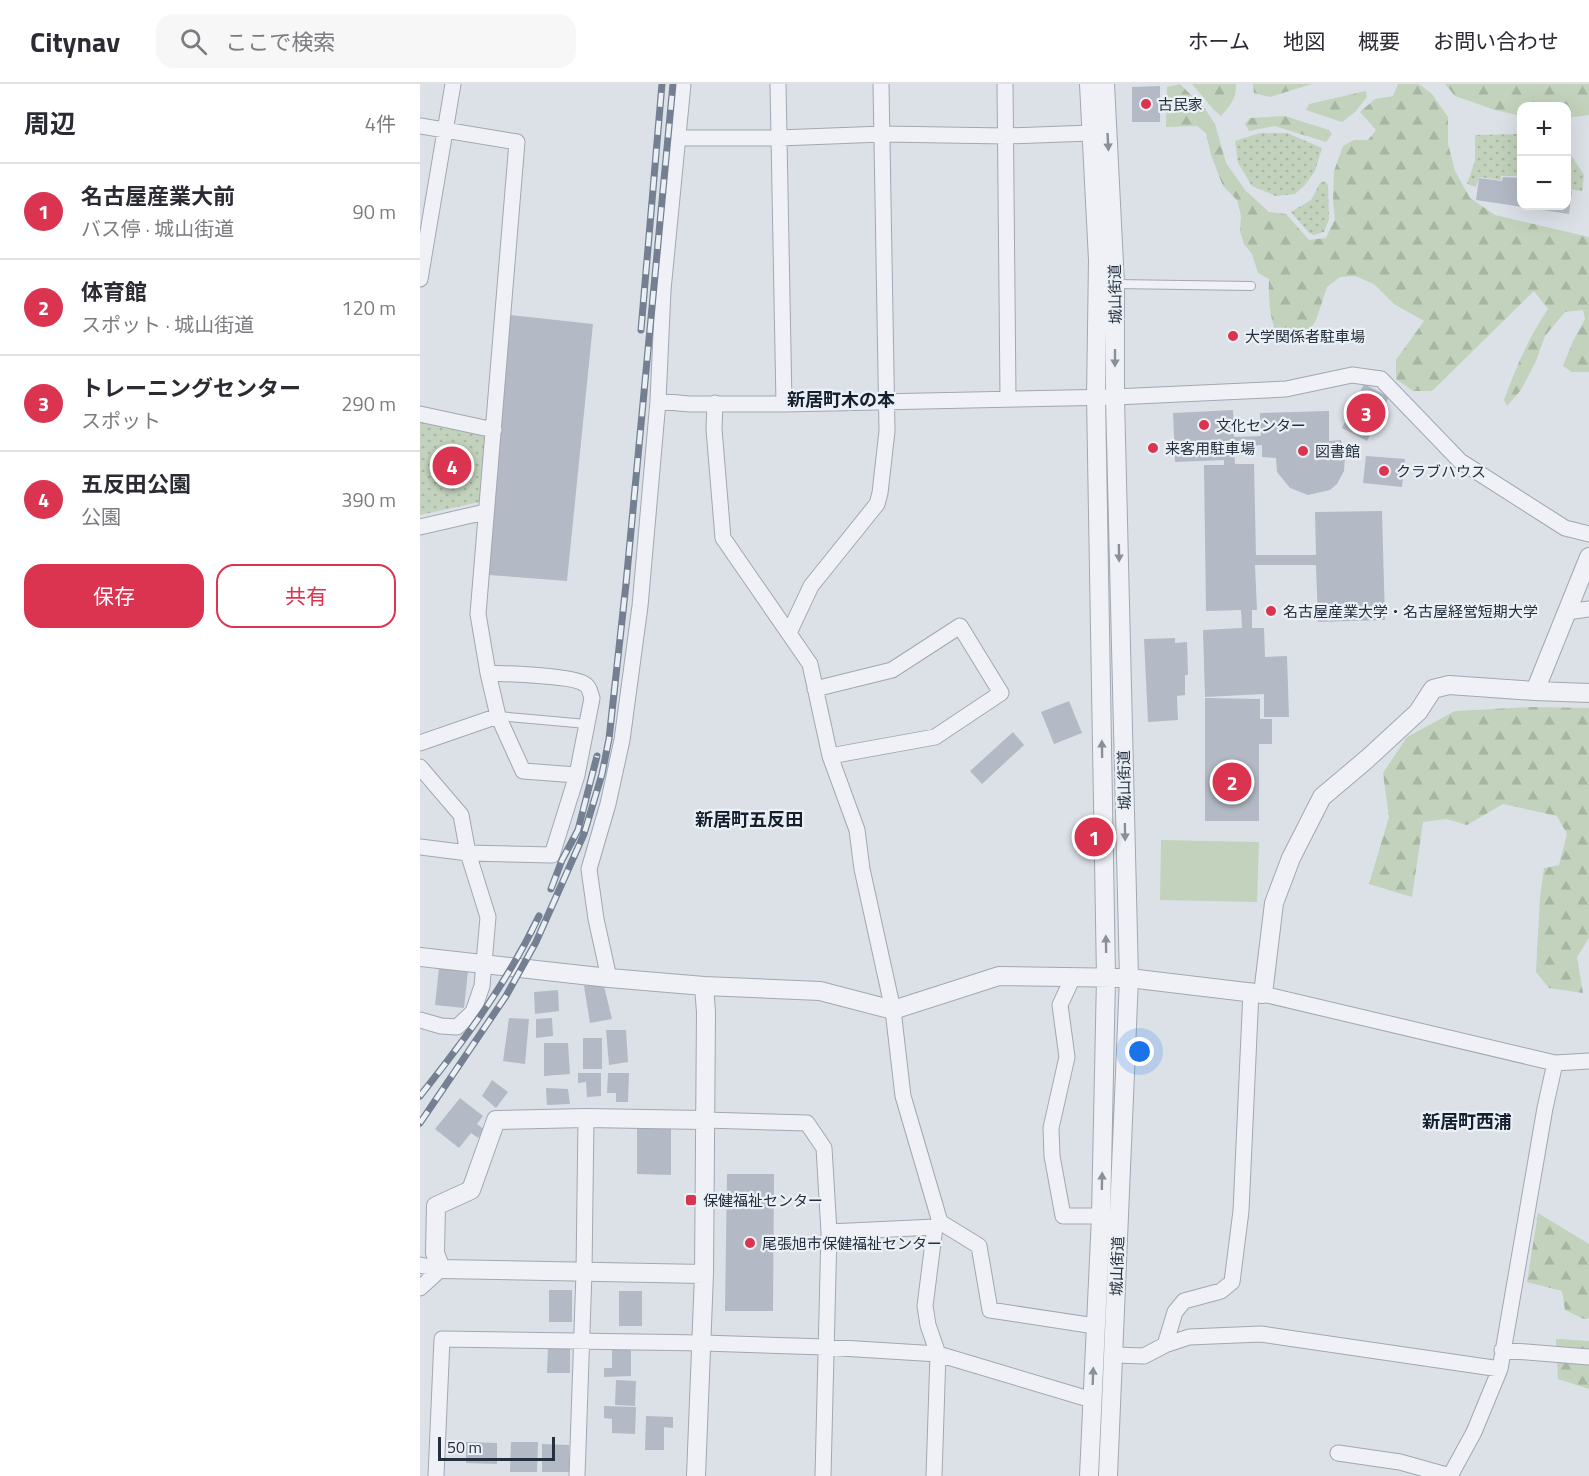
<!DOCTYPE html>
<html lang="ja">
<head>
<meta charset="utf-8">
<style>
  :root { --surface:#fff; --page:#f7f7f7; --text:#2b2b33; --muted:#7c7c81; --line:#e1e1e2; --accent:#da3450 }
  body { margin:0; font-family:"Titillium Web","Noto Sans JP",sans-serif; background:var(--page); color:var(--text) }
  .controls { position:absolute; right:18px; top:18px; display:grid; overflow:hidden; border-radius:12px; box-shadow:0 6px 24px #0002 }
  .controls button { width:54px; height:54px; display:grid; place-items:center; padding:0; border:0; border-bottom:2px solid var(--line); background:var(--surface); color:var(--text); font:30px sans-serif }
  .scale { position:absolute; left:18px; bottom:15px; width:117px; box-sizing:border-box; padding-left:6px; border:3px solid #242f3f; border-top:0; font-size:16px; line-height:21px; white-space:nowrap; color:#242f3f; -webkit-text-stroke:4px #ebf0f5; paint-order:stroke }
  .you { position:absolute; left:720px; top:968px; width:21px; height:21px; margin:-15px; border:4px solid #fff; border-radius:50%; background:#1a73e8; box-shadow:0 0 0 9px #1a73e833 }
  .badge { display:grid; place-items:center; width:39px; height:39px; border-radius:50%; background:var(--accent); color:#fff; font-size:20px; font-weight:700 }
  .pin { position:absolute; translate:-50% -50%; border:3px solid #fff; box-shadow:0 2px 6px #0006 }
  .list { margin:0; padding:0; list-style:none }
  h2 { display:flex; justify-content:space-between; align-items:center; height:78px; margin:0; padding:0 24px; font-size:26px }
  h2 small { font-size:20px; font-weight:400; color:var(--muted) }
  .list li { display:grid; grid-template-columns:39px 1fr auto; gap:18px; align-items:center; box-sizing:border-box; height:96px; padding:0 24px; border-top:2px solid var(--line) }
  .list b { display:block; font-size:22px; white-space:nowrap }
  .list p { margin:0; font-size:20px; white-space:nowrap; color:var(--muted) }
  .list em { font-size:20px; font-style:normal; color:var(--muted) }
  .actions { display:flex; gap:12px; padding:18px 24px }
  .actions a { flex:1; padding:14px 0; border:2px solid var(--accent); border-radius:18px; text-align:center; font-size:21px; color:var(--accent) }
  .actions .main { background:var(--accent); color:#fff }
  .icon { flex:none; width:33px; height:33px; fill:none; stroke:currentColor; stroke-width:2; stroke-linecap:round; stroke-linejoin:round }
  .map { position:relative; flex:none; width:1169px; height:1392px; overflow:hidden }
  header { display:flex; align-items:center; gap:36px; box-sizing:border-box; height:84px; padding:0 30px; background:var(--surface); border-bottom:2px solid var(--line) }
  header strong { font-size:28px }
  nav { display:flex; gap:33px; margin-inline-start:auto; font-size:21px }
  .search { width:420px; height:54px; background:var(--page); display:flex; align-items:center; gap:15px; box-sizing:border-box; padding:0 21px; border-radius:18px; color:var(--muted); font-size:22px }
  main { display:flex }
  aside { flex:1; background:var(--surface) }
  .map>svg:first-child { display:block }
  .forest { fill:url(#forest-firs) }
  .park { fill:url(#park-dots) }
  .garden { fill:#c2d2bc }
  .building { fill:#b3bac5 }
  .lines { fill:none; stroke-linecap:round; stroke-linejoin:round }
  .service-casing { stroke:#a1a8b2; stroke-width:10 }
  .minor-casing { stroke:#a1a8b2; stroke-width:17 }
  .tertiary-casing { stroke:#a1a8b2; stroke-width:20 }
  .service { stroke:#eff1f6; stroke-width:8 }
  .minor { stroke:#eff1f6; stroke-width:15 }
  .tertiary { stroke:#eff1f6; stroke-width:18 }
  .rail-casing { stroke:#748092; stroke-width:7 }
  .rail { stroke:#ebf0f5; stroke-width:4.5; stroke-dasharray:14; stroke-linecap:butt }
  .oneway { fill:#8a909a }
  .poi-dot { fill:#da3450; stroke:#ebf0f5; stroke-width:2 }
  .labels { text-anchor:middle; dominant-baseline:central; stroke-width:4.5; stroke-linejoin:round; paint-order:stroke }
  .poi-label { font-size:15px; fill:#242f3f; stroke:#ebf0f5; text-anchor:start }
  .street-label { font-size:15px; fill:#242f3f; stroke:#ebf0f5 }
  .quarter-label { font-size:18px; font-weight:bold; fill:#17202f; stroke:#ebf0f5 }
</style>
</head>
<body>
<header>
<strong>Citynav</strong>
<div class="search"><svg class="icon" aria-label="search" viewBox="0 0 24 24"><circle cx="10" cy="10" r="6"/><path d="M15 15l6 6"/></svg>ここで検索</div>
<nav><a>ホーム</a><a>地図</a><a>概要</a><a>お問い合わせ</a></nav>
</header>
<main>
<aside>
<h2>周辺<small>4件</small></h2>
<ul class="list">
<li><span class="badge">1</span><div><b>名古屋産業大前</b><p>バス停 · 城山街道</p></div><em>90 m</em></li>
<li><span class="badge">2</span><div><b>体育館</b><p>スポット · 城山街道</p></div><em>120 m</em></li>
<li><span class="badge">3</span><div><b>トレーニングセンター</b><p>スポット</p></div><em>290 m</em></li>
<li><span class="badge">4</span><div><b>五反田公園</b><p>公園</p></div><em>390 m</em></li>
</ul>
<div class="actions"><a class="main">保存</a><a>共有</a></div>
</aside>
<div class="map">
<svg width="1169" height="1392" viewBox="0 0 1169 1392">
  <defs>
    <pattern id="forest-firs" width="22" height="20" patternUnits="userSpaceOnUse" patternTransform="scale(1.5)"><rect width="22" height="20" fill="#c2d2bc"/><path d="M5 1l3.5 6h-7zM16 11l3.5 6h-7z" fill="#a7b5a3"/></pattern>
    <pattern id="park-dots" width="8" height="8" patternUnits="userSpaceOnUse" patternTransform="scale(1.5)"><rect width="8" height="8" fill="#c2d2bc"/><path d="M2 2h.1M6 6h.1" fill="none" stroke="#a7b5a3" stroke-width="1.8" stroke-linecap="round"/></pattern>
  </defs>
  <rect width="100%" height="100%" fill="#dce1e8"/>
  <path class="forest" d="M 760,0 L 785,25 L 795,40 L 806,79 L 825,106 L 849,128 L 866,130 L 889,156 L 906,154 L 915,135 L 913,117 L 914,87 L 923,62 L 934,56 L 948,56 L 956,46 L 940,28 L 955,15 L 973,12 L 978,0 L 999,0 L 1012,10 L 1028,33 L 1028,60 L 1035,87 L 1050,114 L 1075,131 L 1169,153 L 1169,288 L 1152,288 L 1143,282 L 1153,257 L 1165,235 L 1163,226 L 1145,228 L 1125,252 L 1116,277 L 1101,306 L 1087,322 L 1084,316 C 1096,284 1108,254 1128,225 L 1114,207 L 1012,307 L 993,307 L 976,295 L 976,276 L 1004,237 L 974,220 L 954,200 L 935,192 L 920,193 L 907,203 L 896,236 L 888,249 L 875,261 L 861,259 C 850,240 848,216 849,195 L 838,189 L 832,170 L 824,160 L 820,147 L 821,132 L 817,116 L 803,102 L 791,71 L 786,49 L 777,42 L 746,43 L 747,3 Z
    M 772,0 L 816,0 C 817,14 810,22 801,32 L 794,26 Z
    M 833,0 L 892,0 L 850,13 L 834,9 Z
    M 1025,0 L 1169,0 L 1169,31 L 1147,34 L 1146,22 L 1102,22 L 1101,32 L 1075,26 L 1035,12 Z
    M 946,7 L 947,13 L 935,28 L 922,38 L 886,26 L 889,20 Z
    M 865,32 L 909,46 L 912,50 L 906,58 L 855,42 L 829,47 L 825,40 L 830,34 Z
    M 1112,623 L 1169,624 L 1169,854 L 1157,873 L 1163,909 L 1129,904 L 1116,888 L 1120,813 L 1124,784 L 1139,781 L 1147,750 L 1137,732 L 1083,720 L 1047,741 L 1026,735 L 1003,738 L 992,813 L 949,800 L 969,733 L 963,689 L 987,653 L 1035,627 Z
    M 1118,1129 L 1169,1160 L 1169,1234 L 1164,1235 L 1145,1226 L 1142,1207 L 1107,1198 Z
    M 1136,1255 L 1169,1257 L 1169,1305 L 1138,1295 Z"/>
  <path class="park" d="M 840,49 L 867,49 L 902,64 L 895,87 L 885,101 L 875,110 L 856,112 L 832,102 L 818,79 L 815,57 Z
    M 1101,50 L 1101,92 L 1081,92 L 1081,96 L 1059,93 L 1056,103 L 1047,100 L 1055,77 L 1055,51 Z
    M 1147,65 L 1164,91 L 1162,107 L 1147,105 Z
    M 905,97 L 908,101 L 909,135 L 904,148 L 894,151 L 889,149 L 871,128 L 891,116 L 900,99 Z
    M 0,334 L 67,346 L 60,418 L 0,431 Z"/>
  <path class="garden" d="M 741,756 L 839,758 L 837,818 L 740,816 Z"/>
  <path class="building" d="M 740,2 L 740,38 L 712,38 L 712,3 Z
    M 1083,93 L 1102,94 L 1102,122 L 1146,122 L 1146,107 L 1152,107 L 1149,130 L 1056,116 L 1059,94 L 1082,97 Z
    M 90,231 L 173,240 L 147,497 L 69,491 Z
    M 944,300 L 969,313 L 947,357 L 922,344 Z
    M 813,326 L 814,353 L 841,352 L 840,329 L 909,327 L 909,357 L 921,356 L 925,373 L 924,387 L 917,400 L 910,406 L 888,411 L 870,404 L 857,388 L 856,374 L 842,373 L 842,361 L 814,363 L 815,380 L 834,380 L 836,471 L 896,471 L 895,428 L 962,427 L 965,536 L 898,538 L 896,481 L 835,481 L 837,526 L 832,526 L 832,544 L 844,544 L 845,573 L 867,572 L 869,633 L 844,633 L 844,610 L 785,613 L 783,546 L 822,544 L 821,526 L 786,527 L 784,381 L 804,381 L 804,376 L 755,378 L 753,329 Z
    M 946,372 L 985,375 L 982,403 L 943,399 Z
    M 755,554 L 755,559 L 767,558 L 768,591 L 765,591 L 765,611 L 757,612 L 758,636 L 728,638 L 724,555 Z
    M 785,614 L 840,615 L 840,635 L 852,635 L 852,660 L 839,660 L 839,737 L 785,737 Z
    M 649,617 L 662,649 L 634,660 L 621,628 Z
    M 593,648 L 604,661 L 562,700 L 550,687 Z
    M 19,884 L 48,887 L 44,924 L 15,921 Z
    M 183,898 L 192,935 L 170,939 L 164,902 Z
    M 138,906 L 139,927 L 115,930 L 114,908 Z
    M 89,934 L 109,935 L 105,980 L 83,977 Z
    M 132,934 L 133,952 L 116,954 L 116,935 Z
    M 186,946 L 206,946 L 208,978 L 189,981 Z
    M 163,954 L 182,954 L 182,985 L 163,985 Z
    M 124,959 L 148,959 L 150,990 L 124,992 Z
    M 158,989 L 181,989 L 181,1012 L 167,1013 L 166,998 L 158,999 Z
    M 188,989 L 209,989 L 208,1018 L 196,1018 L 196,1009 L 187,1009 Z
    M 72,996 L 88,1008 L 76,1024 L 62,1012 Z
    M 126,1004 L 148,1005 L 150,1020 L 127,1021 Z
    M 40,1014 L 63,1032 L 57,1040 L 65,1046 L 58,1054 L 51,1049 L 39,1064 L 15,1045 Z
    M 217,1039 L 251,1039 L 251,1091 L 217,1090 Z
    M 307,1090 L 354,1090 L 353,1227 L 305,1227 Z
    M 129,1206 L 152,1206 L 152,1238 L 129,1238 Z
    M 199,1207 L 222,1207 L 222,1242 L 199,1242 Z
    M 128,1262 L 150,1263 L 150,1289 L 127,1289 Z
    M 211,1263 L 211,1292 L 184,1293 L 184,1284 L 192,1284 L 192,1264 Z
    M 196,1296 L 216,1297 L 215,1322 L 195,1321 Z
    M 184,1322 L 216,1323 L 215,1350 L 192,1349 L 192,1335 L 184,1334 Z
    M 226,1332 L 253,1333 L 253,1344 L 244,1343 L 244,1366 L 225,1366 Z
    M 46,1358 L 77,1359 L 77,1380 L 46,1379 Z
    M 91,1358 L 118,1358 L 117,1388 L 90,1388 Z
    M 122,1360 L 149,1361 L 149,1388 L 122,1388 Z"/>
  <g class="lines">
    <g class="service-casing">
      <path id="service" d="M 695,200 L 831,202
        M 78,632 L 167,640"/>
    </g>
    <g class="minor-casing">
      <path id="minor" d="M 358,0 L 364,320
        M 585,0 L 588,314
        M 0,42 L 97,58 L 58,530 L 68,589 L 78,632 L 103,687 L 157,691
        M 257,54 L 359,54 L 463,50 L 586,52 L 671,49
        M 0,195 L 33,0
        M 238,317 L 269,320 L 364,320 L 695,313 L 866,305 L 932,291 L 961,295 L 1040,377 L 1145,444 L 1169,450
        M 295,319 L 294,345 L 303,454 L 390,580 L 410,672 L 437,746 L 442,785 L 473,926 L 483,1012 L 520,1138 L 559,1162 L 570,1226 L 675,1242
        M 0,330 L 74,346
        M 0,443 L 65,428
        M 1147,528 L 1169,525
        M 369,549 L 391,502 L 457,420 L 460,409 L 467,347 L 461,0
        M 395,605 L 472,586 L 540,542 L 581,609 L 515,653 L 410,672
        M 0,659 L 78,632
        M 0,683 L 41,731 L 48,769 L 68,833 L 62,902 L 53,928 L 37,943 L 21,942 L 0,936
        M 0,763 L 48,769 L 132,771 L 157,691 L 172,614 C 170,609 170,604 166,601 C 155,591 86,590 68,589
        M 653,893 L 640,921 L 647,973 L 631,1044 L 632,1072 L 643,1132 L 681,1132
        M 189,894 L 176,835 L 169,785 L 188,720 L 202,656 L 220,522 L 238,317 L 243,206 L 263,0
        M 843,910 L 1135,979 L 1169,977
        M 285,1036 L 387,1039 L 404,1064 L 409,1148 L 403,1392
        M 409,1148 L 515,1143 L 520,1138
        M 0,1181 L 21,1185 L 0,1204
        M 745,1261 L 769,1253 L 841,1250 L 1080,1285
        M 1082,1266 L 1169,1273
        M 694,1271 L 724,1272 L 745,1261 L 755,1228 L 764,1217 L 801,1207 L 812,1198 L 821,1127 L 831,907
        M 918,1369 L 980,1378 L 1030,1392
        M 16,1392 L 22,1255 L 283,1259 L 405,1263 L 518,1270 L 672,1316
        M 157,1392 L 164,1188 L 166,1034
        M 514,1392 L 518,1270 L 508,1241 L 505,1222 L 515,1143
        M 1030,1392 L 1054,1348 L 1080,1285 L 1125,1024 L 1135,979"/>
    </g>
    <g class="tertiary-casing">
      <path id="tertiary" d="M 685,0 L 695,200 L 695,313 L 709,894 L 688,1392
        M 1115,607 L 1169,473
        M 0,873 L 189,894 L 284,902 L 400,907 L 473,926 L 579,892 L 709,894 L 843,910 L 854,819 L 871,774 L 902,713 L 947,675 L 998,628 L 1013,605 L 1029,601 L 1115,607 L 1169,609
        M 284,1190 L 21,1185 L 15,1169 L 16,1122 L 51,1106 L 76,1036 L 166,1034 L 285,1036
        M 276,1392 L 284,1190 L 286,928 L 284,902
        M 669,1392 L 681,1132 L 686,893 L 676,313 L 678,176 L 669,0"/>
    </g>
    <use href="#service" class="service"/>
    <use href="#minor" class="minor"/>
    <use href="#tertiary" class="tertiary"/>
    <g class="rail-casing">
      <path id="rail" d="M 221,246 L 242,0
        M 131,805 L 142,776 L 158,746 L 177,672
        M 0,1012 C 46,954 87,899 119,832
        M 0,1039 L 86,912 L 116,858 L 164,750 L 182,690 L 189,655 L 206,500 L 253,0"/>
    </g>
    <use href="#rail" class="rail"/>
  </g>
  <defs><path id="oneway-solid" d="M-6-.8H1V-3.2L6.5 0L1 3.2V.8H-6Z" transform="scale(1.5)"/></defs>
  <g class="oneway">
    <use href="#oneway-solid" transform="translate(688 58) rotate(87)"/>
    <use href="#oneway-solid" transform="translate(695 274) rotate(90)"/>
    <use href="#oneway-solid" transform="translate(699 469) rotate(89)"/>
    <use href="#oneway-solid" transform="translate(682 665) rotate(-91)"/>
    <use href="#oneway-solid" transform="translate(705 748) rotate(89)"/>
    <use href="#oneway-solid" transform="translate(686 860) rotate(-91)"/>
    <use href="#oneway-solid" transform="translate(682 1097) rotate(-89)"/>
    <use href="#oneway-solid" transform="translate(673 1292) rotate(-88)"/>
  </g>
  <g class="poi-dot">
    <circle cx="726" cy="20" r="6"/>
    <circle cx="813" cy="252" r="6"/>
    <circle cx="784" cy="341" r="6"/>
    <circle cx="733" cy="364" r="6"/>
    <circle cx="883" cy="367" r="6"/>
    <circle cx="964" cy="387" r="6"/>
    <circle cx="851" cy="527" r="6"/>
    <rect x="265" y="1110" width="12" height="12" rx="3"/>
    <circle cx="330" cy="1159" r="6"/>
  </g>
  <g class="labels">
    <g class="poi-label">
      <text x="738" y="20">古民家</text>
      <text x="825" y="252">大学関係者駐車場</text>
      <text x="796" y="341">文化センター</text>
      <text x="745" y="364">来客用駐車場</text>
      <text x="895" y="367">図書館</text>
      <text x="976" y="387">クラブハウス</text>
      <text x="863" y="527">名古屋産業大学・名古屋経営短期大学</text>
      <text x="283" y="1116">保健福祉センター</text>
      <text x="342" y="1159">尾張旭市保健福祉センター</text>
    </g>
    <g class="street-label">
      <text transform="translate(695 210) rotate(-91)">城山街道</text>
      <text transform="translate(704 696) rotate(-91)">城山街道</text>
      <text transform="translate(697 1182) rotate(-88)">城山街道</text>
    </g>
    <g class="quarter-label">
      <text x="421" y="315">新居町木の本</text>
      <text x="329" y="735">新居町五反田</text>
      <text x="1047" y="1037">新居町西浦</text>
    </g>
  </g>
</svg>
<div class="controls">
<button>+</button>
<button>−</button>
</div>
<div class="scale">50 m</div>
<div class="you"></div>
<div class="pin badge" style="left:674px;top:753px">1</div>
<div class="pin badge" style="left:812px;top:698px">2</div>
<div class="pin badge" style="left:946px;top:329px">3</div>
<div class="pin badge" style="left:32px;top:382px">4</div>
</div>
</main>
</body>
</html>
